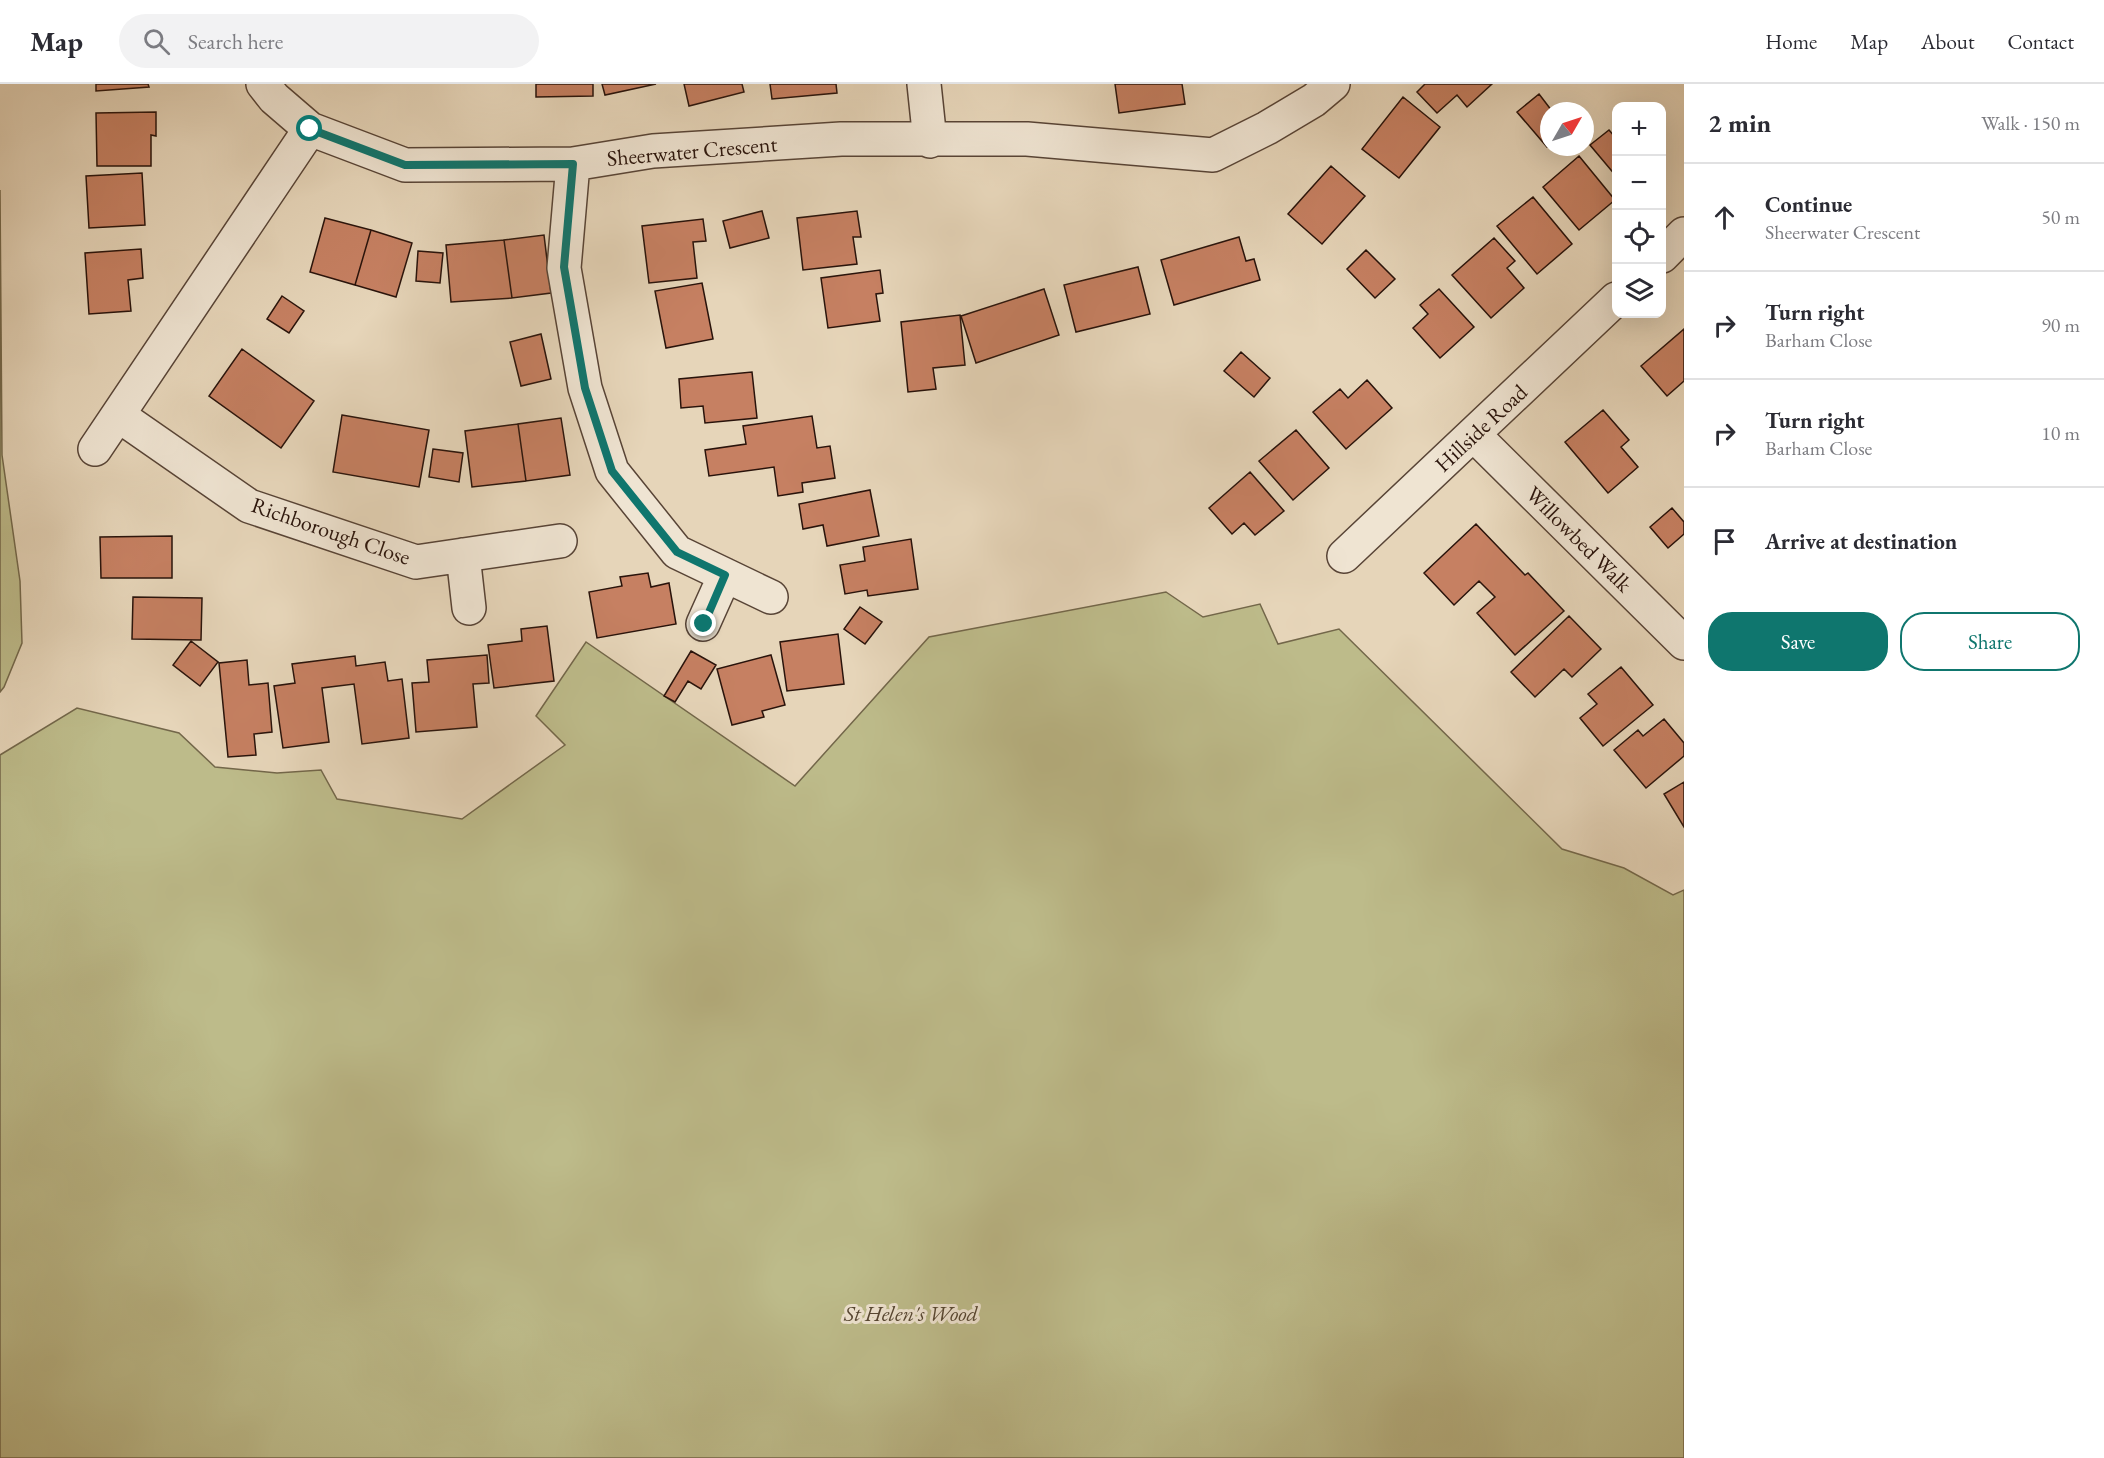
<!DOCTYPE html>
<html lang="en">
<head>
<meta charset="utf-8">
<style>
  :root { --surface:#fff; --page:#f2f2f3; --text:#2b2b33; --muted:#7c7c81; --line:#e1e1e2; --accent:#0f766e }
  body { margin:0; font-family:"EB Garamond",serif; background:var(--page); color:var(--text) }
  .controls { position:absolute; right:18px; top:18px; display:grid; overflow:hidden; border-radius:12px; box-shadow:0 6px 24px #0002 }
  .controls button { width:54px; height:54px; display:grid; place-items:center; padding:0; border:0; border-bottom:2px solid var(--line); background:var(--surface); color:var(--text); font:30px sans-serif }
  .compass { position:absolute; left:1540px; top:18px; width:54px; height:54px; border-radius:50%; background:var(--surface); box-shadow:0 6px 24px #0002; rotate:51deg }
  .stop { position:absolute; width:18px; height:18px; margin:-14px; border:4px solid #0f766e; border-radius:50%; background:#fff }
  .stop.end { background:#0f766e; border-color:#fff; box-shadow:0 2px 6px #0008 }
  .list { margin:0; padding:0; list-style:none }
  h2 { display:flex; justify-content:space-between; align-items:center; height:78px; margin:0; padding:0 24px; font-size:26px }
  h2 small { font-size:20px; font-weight:400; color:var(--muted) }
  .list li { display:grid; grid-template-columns:39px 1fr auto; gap:18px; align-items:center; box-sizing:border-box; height:108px; padding:0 24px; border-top:2px solid var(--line) }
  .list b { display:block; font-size:22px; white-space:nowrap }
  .list p { margin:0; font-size:20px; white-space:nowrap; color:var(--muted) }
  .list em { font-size:20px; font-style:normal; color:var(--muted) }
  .actions { display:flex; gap:12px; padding:18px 24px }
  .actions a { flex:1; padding:14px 0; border:2px solid var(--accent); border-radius:24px; text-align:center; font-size:21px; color:var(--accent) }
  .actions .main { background:var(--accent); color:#fff }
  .icon { flex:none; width:33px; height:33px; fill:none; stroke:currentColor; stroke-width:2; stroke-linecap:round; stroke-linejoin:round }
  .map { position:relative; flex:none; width:1684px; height:1374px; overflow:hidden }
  header { display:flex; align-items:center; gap:36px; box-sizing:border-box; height:84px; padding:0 30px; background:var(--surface); border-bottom:2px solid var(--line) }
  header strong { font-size:28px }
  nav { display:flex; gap:33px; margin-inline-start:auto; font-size:21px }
  .search { width:420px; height:54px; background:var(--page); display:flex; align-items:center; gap:15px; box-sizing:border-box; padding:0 21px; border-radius:33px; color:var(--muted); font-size:22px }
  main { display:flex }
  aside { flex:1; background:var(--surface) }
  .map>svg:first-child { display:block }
  .green { fill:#bdbb8a; stroke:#73674a; stroke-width:1.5 }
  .building { fill:#c68062; stroke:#29130b; stroke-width:1.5 }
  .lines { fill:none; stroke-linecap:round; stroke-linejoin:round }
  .minor-casing { stroke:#584436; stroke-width:36 }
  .minor { stroke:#efe4d2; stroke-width:33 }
  .route { stroke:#0f766e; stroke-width:8 }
  .labels { text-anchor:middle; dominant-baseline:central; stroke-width:6; stroke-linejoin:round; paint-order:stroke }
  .street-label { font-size:22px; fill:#29130b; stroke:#efe4d2 }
  .park-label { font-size:22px; font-style:italic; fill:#554531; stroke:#efe4d2 }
</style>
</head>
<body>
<header>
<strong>Map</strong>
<div class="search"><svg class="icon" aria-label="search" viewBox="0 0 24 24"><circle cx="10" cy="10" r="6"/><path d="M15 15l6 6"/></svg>Search here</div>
<nav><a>Home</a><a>Map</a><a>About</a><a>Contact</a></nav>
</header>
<main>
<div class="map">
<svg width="1684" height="1374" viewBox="0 0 1684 1374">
  <rect width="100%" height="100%" fill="#e6d5b9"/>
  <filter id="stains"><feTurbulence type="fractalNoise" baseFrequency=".00333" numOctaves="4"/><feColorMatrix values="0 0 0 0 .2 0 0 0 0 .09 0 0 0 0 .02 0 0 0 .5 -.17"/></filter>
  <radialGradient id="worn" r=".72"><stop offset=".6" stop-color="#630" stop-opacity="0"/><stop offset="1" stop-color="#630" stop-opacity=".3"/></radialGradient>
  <path class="green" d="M 0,106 L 2,371 L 20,497 L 22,559 L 4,603 L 0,608 Z
    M 1166,508 L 1203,533 L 1260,520 L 1278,560 L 1339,545 L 1562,765 L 1624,784 L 1673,811 L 1684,806 L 1684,1374 L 0,1374 L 0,671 L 77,624 L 179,649 L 215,683 L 277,689 L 321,686 L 337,715 L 462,735 L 565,661 L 536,632 L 586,558 L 795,702 L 929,553 Z"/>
  <path class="building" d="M 96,0 L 148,0 L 149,3 L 96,7 Z
    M 536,0 L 593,0 L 593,12 L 536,13 Z
    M 602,0 L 656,0 L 605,11 Z
    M 684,0 L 742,0 L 744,8 L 689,22 Z
    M 770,0 L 836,0 L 837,9 L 772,15 Z
    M 1115,0 L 1182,0 L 1185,20 L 1119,29 Z
    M 1425,0 L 1492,0 L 1467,23 L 1457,11 L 1437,29 L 1417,8 Z
    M 1539,10 L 1552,27 L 1549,27 L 1549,62 L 1547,63 L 1517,28 Z
    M 1403,13 L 1440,43 L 1399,94 L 1362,65 Z
    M 156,28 L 156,52 L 151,51 L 151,82 L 97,82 L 96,29 Z
    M 1609,46 L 1614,52 L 1616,50 L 1616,92 L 1590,61 Z
    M 1579,72 L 1615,116 L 1579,146 L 1543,103 Z
    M 1331,82 L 1365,112 L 1322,160 L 1288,130 Z
    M 142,89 L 145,141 L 89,144 L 86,92 Z
    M 1533,113 L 1572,160 L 1537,190 L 1497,142 Z
    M 762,127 L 769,154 L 730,164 L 723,137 Z
    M 857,127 L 861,153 L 853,153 L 857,180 L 803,186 L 797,134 Z
    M 325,134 L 371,146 L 355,201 L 310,188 Z
    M 703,135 L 706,157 L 693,158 L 697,194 L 649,199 L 642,142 Z
    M 371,146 L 412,159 L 396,213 L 355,201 Z
    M 544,151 L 551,209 L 512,214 L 504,156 Z
    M 1239,153 L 1246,177 L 1254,175 L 1260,196 L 1174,221 L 1161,176 Z
    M 1494,154 L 1515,177 L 1507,184 L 1524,204 L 1491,234 L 1452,191 Z
    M 504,156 L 512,214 L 451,218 L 446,161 Z
    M 141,165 L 143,194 L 128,196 L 131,227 L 89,230 L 85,169 Z
    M 1366,166 L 1395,195 L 1375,214 L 1347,185 Z
    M 418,167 L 443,169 L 440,199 L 416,197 Z
    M 1138,183 L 1150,230 L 1076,248 L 1064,201 Z
    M 880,186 L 883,209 L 876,210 L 880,237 L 828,244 L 821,194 Z
    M 702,199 L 713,255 L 666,264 L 655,207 Z
    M 1044,205 L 1059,251 L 976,279 L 961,232 Z
    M 1439,205 L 1474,243 L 1440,274 L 1413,244 L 1428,230 L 1420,221 Z
    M 282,212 L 304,227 L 289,249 L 267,235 Z
    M 960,231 L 965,281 L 933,284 L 936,305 L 908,308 L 901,238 Z
    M 1684,245 L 1684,297 L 1667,312 L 1641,282 Z
    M 541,250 L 551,295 L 521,302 L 510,258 Z
    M 242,265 L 314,317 L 281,364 L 209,312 Z
    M 1241,268 L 1270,294 L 1254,313 L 1224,287 Z
    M 752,288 L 757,334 L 705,339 L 703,322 L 681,324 L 679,295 Z
    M 1367,296 L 1392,324 L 1346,365 L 1313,328 L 1340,305 L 1348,314 Z
    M 1603,326 L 1629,356 L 1621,363 L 1638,383 L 1608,409 L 1565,358 Z
    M 342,331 L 429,346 L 419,403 L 333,388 Z
    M 812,332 L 817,364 L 830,362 L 835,394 L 802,399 L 803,408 L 778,412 L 774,383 L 709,392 L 705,366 L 746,360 L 743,342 Z
    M 561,334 L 570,391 L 526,397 L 518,340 Z
    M 518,340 L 526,397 L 472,403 L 465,347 Z
    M 1296,346 L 1329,384 L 1293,416 L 1259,377 Z
    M 433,365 L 463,369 L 459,398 L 429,393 Z
    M 1250,388 L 1284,427 L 1255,451 L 1244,439 L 1232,450 L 1209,424 Z
    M 870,406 L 879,452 L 827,462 L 823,441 L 803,445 L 799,420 Z
    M 1672,424 L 1684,438 L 1684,450 L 1668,464 L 1650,443 Z
    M 1476,440 L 1525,491 L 1528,489 L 1564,527 L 1515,571 L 1477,529 L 1495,513 L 1479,497 L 1454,521 L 1424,489 Z
    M 172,452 L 172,494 L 101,494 L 100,453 Z
    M 911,455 L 918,505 L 868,512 L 867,506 L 845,510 L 840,481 L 865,477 L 863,463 Z
    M 648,489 L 651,503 L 669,499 L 676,540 L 597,554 L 589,508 L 622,502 L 620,493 Z
    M 133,513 L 202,514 L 201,556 L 132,555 Z
    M 860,523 L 882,538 L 865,560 L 844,545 Z
    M 1569,532 L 1601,565 L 1572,593 L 1564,585 L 1535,613 L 1511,588 Z
    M 547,542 L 554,597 L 494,604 L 488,561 L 522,557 L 521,545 Z
    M 838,550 L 844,600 L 787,607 L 780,558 Z
    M 191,557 L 218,578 L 200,602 L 173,581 Z
    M 691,567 L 716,581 L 701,605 L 688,597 L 675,618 L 664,612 Z
    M 487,571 L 489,599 L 473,600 L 477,643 L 416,648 L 412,599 L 429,598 L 427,576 Z
    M 771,571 L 785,621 L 762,627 L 764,633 L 732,641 L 717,585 Z
    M 355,572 L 356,582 L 385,578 L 388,597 L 402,595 L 409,654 L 362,660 L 354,600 L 322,604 L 329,658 L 283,664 L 274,602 L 295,599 L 292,580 Z
    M 247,576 L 249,601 L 268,599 L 272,648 L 254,650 L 256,671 L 228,673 L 219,579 Z
    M 1621,583 L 1653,621 L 1603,662 L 1580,634 L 1597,620 L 1588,610 Z
    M 1664,635 L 1684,659 L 1684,672 L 1646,704 L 1614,666 L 1638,646 L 1643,652 Z
    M 1684,698 L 1684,743 L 1664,710 Z"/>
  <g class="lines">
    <g class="minor-casing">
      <path id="minor" d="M 263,0 L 274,14 L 310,45 L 405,81 L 573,80 L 653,67 L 841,55 L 1027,55 L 1213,71 L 1267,44 L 1314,16 L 1333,0
        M 924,0 L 930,57
        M 573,80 L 564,184 L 585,304 L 612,387 L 677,468 L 771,513
        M 1662,172 L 1684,150
        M 118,331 L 249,422 L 416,478 L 560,457
        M 1474,351 L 1684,559
        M 95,365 L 310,45
        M 463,471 L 469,524
        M 1344,472 L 1616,215
        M 703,540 L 725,491"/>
    </g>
    <use href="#minor" class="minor"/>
  </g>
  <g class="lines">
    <path class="route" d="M 310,45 L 405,81 L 573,80 L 564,183 L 585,304 L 612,387 L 677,468 L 725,491 L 704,540"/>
  </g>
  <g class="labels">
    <g class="street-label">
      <text transform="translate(692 67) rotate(-5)">Sheerwater Crescent</text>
      <text transform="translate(1481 344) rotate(-43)">Hillside Road</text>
      <text transform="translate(331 447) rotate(19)">Richborough Close</text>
      <text transform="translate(1579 455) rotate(45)">Willowbed Walk</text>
    </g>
    <g class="park-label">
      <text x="911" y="1229">St Helen's Wood</text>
    </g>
  </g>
  <rect width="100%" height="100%" filter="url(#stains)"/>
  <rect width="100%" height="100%" fill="url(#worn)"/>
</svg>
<div class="controls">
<button>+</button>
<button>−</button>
<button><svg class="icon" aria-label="locate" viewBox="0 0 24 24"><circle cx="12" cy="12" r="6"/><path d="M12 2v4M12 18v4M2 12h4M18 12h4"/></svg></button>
<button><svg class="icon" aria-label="layers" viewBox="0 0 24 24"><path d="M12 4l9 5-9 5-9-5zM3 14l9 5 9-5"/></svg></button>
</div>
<svg class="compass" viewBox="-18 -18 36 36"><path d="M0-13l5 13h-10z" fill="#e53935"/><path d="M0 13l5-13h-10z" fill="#7c7c81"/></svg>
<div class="stop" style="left:310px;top:45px"></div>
<div class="stop end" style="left:704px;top:540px"></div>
</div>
<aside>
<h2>2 min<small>Walk · 150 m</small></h2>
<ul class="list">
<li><svg class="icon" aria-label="ahead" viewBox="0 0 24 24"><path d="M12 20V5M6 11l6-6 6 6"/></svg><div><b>Continue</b><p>Sheerwater Crescent</p></div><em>50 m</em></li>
<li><svg class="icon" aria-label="right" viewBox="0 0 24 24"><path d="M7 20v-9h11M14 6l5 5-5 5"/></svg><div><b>Turn right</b><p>Barham Close</p></div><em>90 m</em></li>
<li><svg class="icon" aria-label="right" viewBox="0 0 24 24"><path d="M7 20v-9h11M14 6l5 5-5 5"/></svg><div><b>Turn right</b><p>Barham Close</p></div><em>10 m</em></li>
<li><svg class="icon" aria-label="arrive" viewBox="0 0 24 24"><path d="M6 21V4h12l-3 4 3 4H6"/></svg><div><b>Arrive at destination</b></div></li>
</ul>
<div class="actions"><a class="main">Save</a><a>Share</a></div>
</aside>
</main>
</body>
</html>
